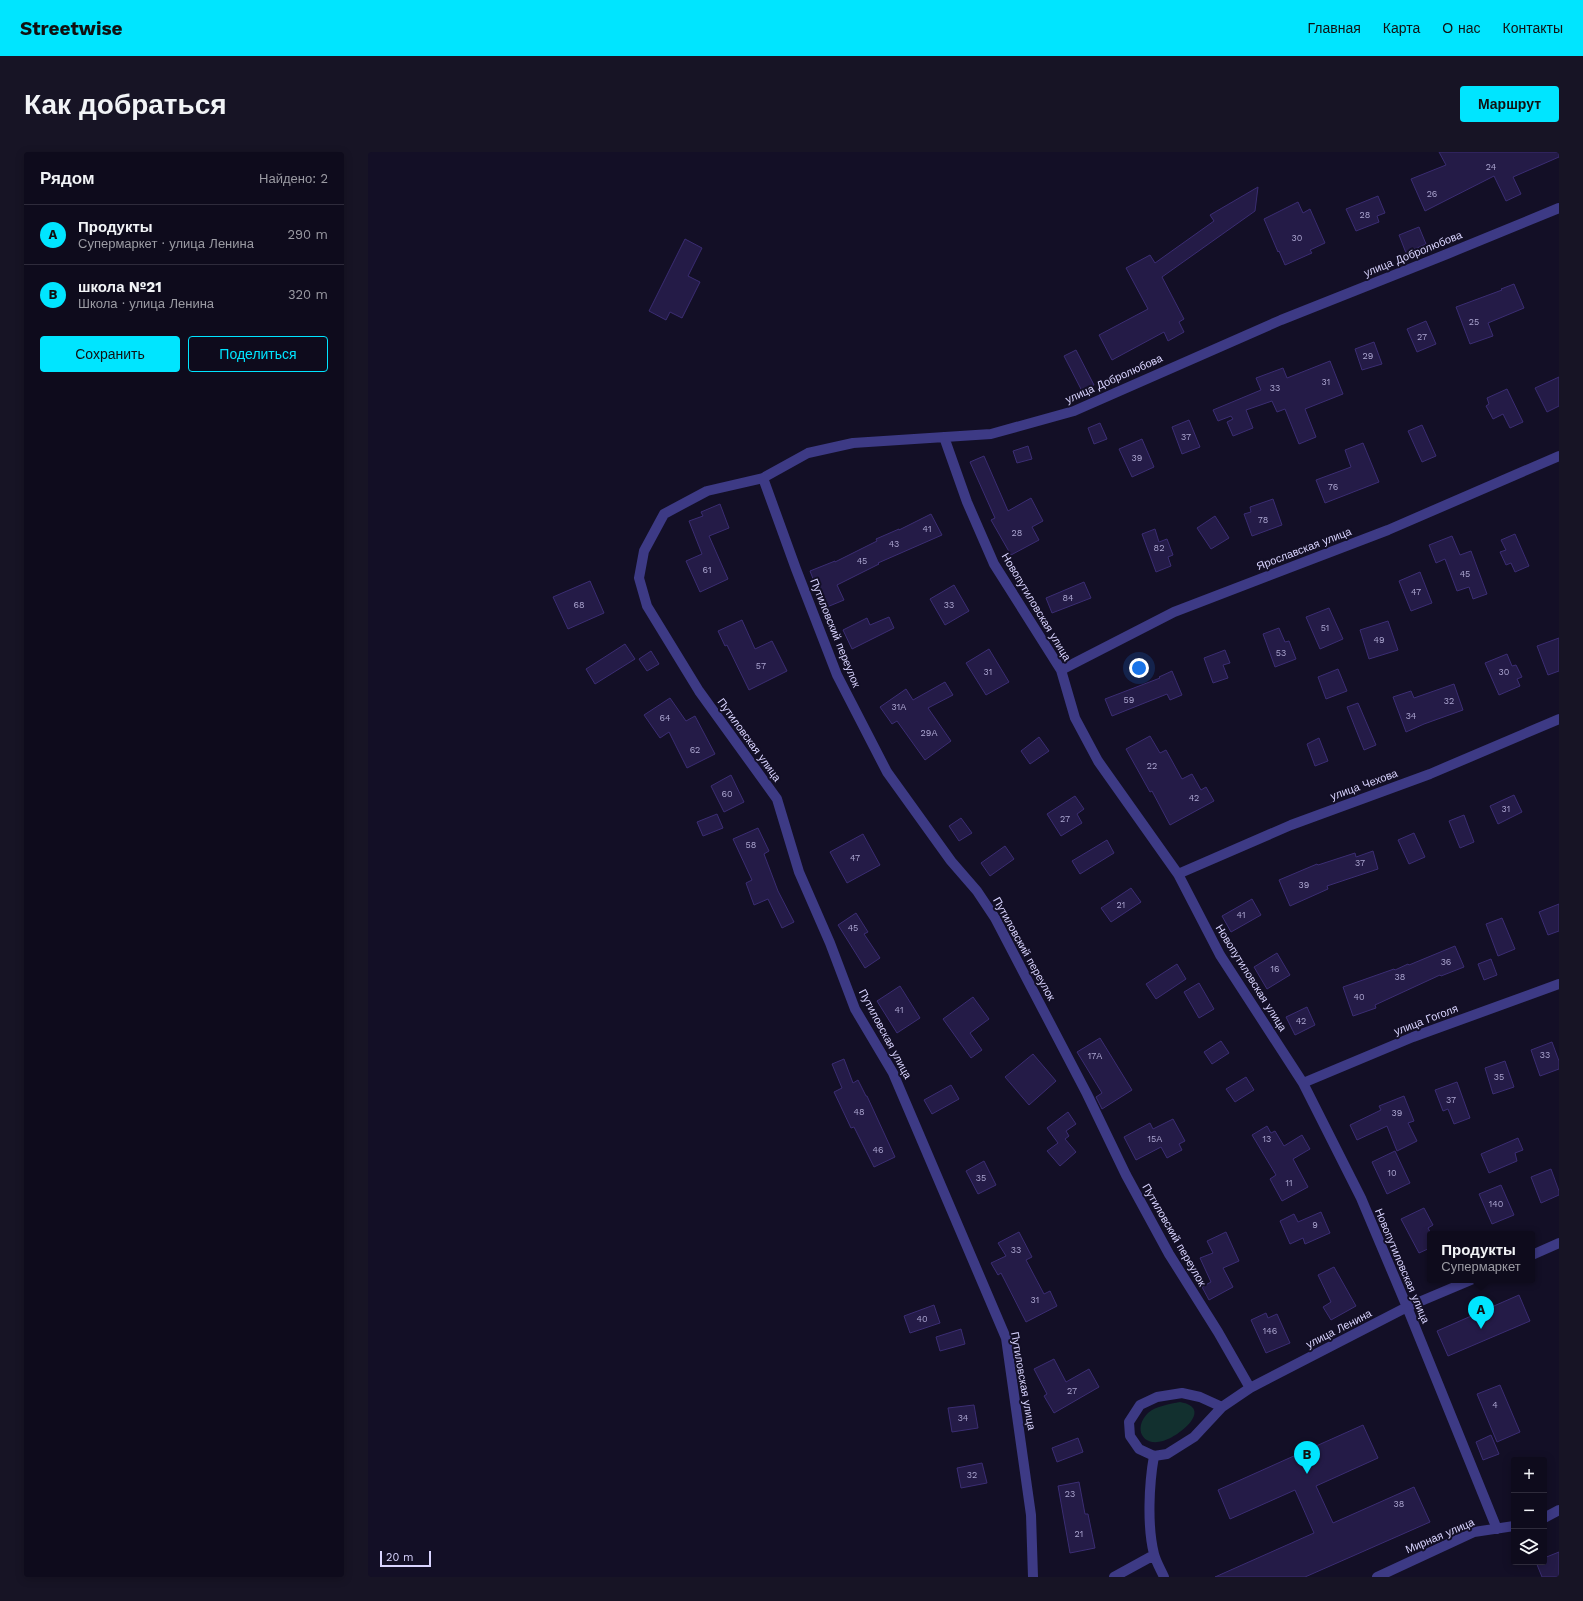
<!DOCTYPE html>
<html lang="ru">
<head>
<meta charset="utf-8">
<style>
  :root { --surface:#0e0b1c; --page:#171425; --text:#f1f3f6; --muted:#9b9ba3; --line:#2e2b3b; --accent:#00e5ff }
  body { margin:0; font-family:"Work Sans",sans-serif; background:var(--page); color:var(--text) }
  .controls { position:absolute; right:12px; bottom:12px; display:grid; overflow:hidden; border-radius:4px; box-shadow:0 2px 10px #0003 }
  .controls button { width:36px; height:36px; display:grid; place-items:center; padding:0; border:0; border-bottom:1px solid var(--line); background:var(--surface); color:var(--text); font:20px sans-serif }
  .scale { position:absolute; left:12px; bottom:10px; width:51px; box-sizing:border-box; padding-left:4px; border:2px solid #d9d4ff; border-top:0; font-size:11px; line-height:14px; white-space:nowrap; color:#d9d4ff; -webkit-text-stroke:3px #130f26; paint-order:stroke }
  .you { position:absolute; left:771px; top:516px; width:14px; height:14px; margin:-10px; border:3px solid #fff; border-radius:50%; background:#1a73e8; box-shadow:0 0 0 6px #1a73e833 }
  .badge { display:grid; place-items:center; width:26px; height:26px; border-radius:50%; background:var(--accent); color:#111; font-size:13px; font-weight:700 }
  .pin { position:absolute; translate:-50% -33px; filter:drop-shadow(0 1px 2px #0008) }
  .pin::after { content:''; position:absolute; top:21px; width:14px; height:12px; background:inherit; clip-path:polygon(0 0,100% 0,50% 100%) }
  .popup { position:absolute; left:1059px; top:1079px; width:108px; height:52px; box-sizing:border-box; display:grid; place-content:center; border-radius:4px; background:var(--surface); filter:drop-shadow(0 1px 3px #0005); font-size:13px; white-space:nowrap; color:var(--muted) }
  .popup b { font-size:15px; color:var(--text) }
  .popup::after { content:''; position:absolute; left:50%; top:100%; margin-left:-8px; border:8px solid transparent; border-top-color:var(--surface) }
  .list { margin:0; padding:0; list-style:none }
  h2 { display:flex; justify-content:space-between; align-items:center; height:52px; margin:0; padding:0 16px; font-size:17px }
  h2 small { font-size:13px; font-weight:400; color:var(--muted) }
  .list li { display:grid; grid-template-columns:26px 1fr auto; gap:12px; align-items:center; box-sizing:border-box; height:60px; padding:0 16px; border-top:1px solid var(--line) }
  .list b { display:block; font-size:15px; white-space:nowrap }
  .list p { margin:0; font-size:13px; white-space:nowrap; color:var(--muted) }
  .list em { font-size:13px; font-style:normal; color:var(--muted) }
  .actions { display:flex; gap:8px; padding:12px 16px }
  .actions a { flex:1; padding:9px 0; border:1px solid var(--accent); border-radius:4px; text-align:center; font-size:14px; color:var(--accent) }
  .actions .main { background:var(--accent); color:#111 }
  .icon { flex:none; width:22px; height:22px; fill:none; stroke:currentColor; stroke-width:2; stroke-linecap:round; stroke-linejoin:round }
  .map { position:relative; flex:none; width:1191px; height:1425px; overflow:hidden; border-radius:4px }
  header { display:flex; align-items:center; gap:24px; box-sizing:border-box; height:56px; padding:0 20px; background:var(--accent); color:#111 }
  header strong { font-size:19px }
  nav { display:flex; gap:22px; margin-inline-start:auto; font-size:14px }
  .intro { display:flex; align-items:center; justify-content:space-between; box-sizing:border-box; height:96px; padding:0 24px }
  h1 { margin:0; font-size:28px }
  .button { padding:10px 18px; border-radius:4px; background:var(--accent); color:#111; font-size:14px; font-weight:700 }
  main { display:flex; gap:24px; padding:0 24px }
  aside { flex:1; background:var(--surface); border-radius:4px; box-shadow:0 2px 10px #0003 }
  .map>svg:first-child { display:block }
  .green { fill:#12302f }
  .building { fill:#241b47; stroke:#3b2d73 }
  .lines { fill:none; stroke-linecap:round; stroke-linejoin:round }
  .minor { stroke:#3d3a85; stroke-width:10 }
  .labels { text-anchor:middle; dominant-baseline:central; stroke-width:4; stroke-linejoin:round; paint-order:stroke }
  .number-label { font-size:9px; fill:#aca6d1 }
  .street-label { font-size:11px; fill:#d9d4ff; stroke:#130f26 }
</style>
</head>
<body>
<header>
<strong>Streetwise</strong>
<nav><a>Главная</a><a>Карта</a><a>О нас</a><a>Контакты</a></nav>
</header>
<div class="intro"><h1>Как добраться</h1><a class="button">Маршрут</a></div>
<main>
<aside>
<h2>Рядом<small>Найдено: 2</small></h2>
<ul class="list">
<li><span class="badge">A</span><div><b>Продукты</b><p>Супермаркет · улица Ленина</p></div><em>290 m</em></li>
<li><span class="badge">B</span><div><b>школа №21</b><p>Школа · улица Ленина</p></div><em>320 m</em></li>
</ul>
<div class="actions"><a class="main">Сохранить</a><a>Поделиться</a></div>
</aside>
<div class="map">
<svg width="1191" height="1425" viewBox="0 0 1191 1425">
  <rect width="100%" height="100%" fill="#130f26"/>
  <path class="green" d="M 812,1250 C 846,1256 812,1284 795,1289 C 774,1295 765,1276 780,1261 C 788,1254 802,1252 812,1250 Z"/>
  <path class="building" d="M 1071,0 L 1191,0 L 1191,5 L 1145,25 L 1153,42 L 1138,49 L 1126,24 L 1057,59 L 1043,27 L 1078,13 Z
    M 890,35 L 887,59 L 794,125 L 816,167 L 811,170 L 816,180 L 800,189 L 796,180 L 744,208 L 731,183 L 780,157 L 758,116 L 782,103 L 787,111 L 846,69 L 842,63 Z
    M 1010,44 L 1017,61 L 1009,64 L 1011,70 L 988,79 L 978,57 Z
    M 930,50 L 935,61 L 942,57 L 957,91 L 942,98 L 944,101 L 917,113 L 911,99 L 910,100 L 896,67 Z
    M 1051,75 L 1058,92 L 1038,101 L 1031,83 Z
    M 317,87 L 334,96 L 320,124 L 332,130 L 314,166 L 302,160 L 298,168 L 281,159 Z
    M 1146,132 L 1156,156 L 1120,171 L 1125,184 L 1102,192 L 1088,155 L 1134,138 L 1133,137 Z
    M 1058,169 L 1068,192 L 1049,200 L 1039,177 Z
    M 1006,190 L 1014,212 L 994,218 L 987,197 Z
    M 708,198 L 726,233 L 714,239 L 696,204 Z
    M 962,209 L 975,242 L 937,257 L 948,285 L 931,292 L 917,257 L 909,260 L 904,249 L 878,258 L 885,276 L 865,284 L 859,270 L 865,267 L 863,264 L 850,269 L 845,258 L 893,238 L 888,226 L 915,216 L 919,226 Z
    M 1191,225 L 1191,254 L 1179,260 L 1167,236 Z
    M 1139,237 L 1155,270 L 1142,276 L 1135,262 L 1125,267 L 1118,254 L 1121,252 L 1119,246 Z
    M 821,268 L 832,295 L 814,302 L 804,275 Z
    M 732,271 L 739,287 L 726,292 L 720,276 Z
    M 1054,273 L 1068,304 L 1054,310 L 1040,279 Z
    M 774,287 L 786,315 L 764,325 L 751,297 Z
    M 995,291 L 1011,330 L 957,351 L 948,328 L 983,315 L 977,298 Z
    M 660,294 L 664,307 L 649,311 L 645,299 Z
    M 616,304 L 640,359 L 663,346 L 675,369 L 664,375 L 671,388 L 643,403 L 623,368 L 627,366 L 602,310 Z
    M 905,347 L 914,373 L 884,384 L 876,362 L 883,360 L 882,355 Z
    M 352,352 L 361,376 L 341,384 L 360,427 L 332,440 L 318,409 L 334,402 L 321,369 L 335,364 L 333,360 Z
    M 563,362 L 574,383 L 510,411 L 511,412 L 469,433 L 476,448 L 459,455 L 451,436 L 449,437 L 442,419 L 467,409 L 467,410 L 509,389 L 508,387 L 531,377 L 531,378 Z
    M 847,364 L 861,386 L 843,397 L 829,376 Z
    M 787,377 L 791,390 L 799,387 L 805,403 L 800,405 L 803,414 L 788,420 L 774,382 Z
    M 1147,382 L 1161,414 L 1147,420 L 1143,411 L 1138,413 L 1132,400 L 1138,398 L 1133,388 Z
    M 1084,384 L 1092,403 L 1103,399 L 1119,442 L 1105,447 L 1101,435 L 1089,439 L 1077,407 L 1068,411 L 1061,393 Z
    M 1052,420 L 1064,451 L 1043,459 L 1031,429 Z
    M 222,429 L 236,461 L 200,477 L 185,445 Z
    M 716,430 L 723,446 L 684,461 L 678,446 Z
    M 586,433 L 601,459 L 577,473 L 562,447 Z
    M 961,456 L 975,487 L 952,497 L 938,465 Z
    M 521,465 L 526,476 L 484,497 L 475,478 L 499,466 L 502,473 Z
    M 374,468 L 387,497 L 404,489 L 419,519 L 381,538 L 359,493 L 357,494 L 350,479 Z
    M 1020,469 L 1030,498 L 1001,507 L 992,478 Z
    M 911,476 L 917,490 L 921,489 L 928,507 L 907,515 L 895,482 Z
    M 1191,486 L 1191,519 L 1180,523 L 1169,494 Z
    M 257,492 L 267,507 L 227,532 L 218,517 Z
    M 621,497 L 641,530 L 618,543 L 598,511 Z
    M 857,498 L 862,511 L 855,513 L 860,526 L 845,531 L 836,506 Z
    M 283,499 L 291,512 L 279,519 L 271,507 Z
    M 1139,502 L 1144,514 L 1148,513 L 1154,525 L 1149,527 L 1152,534 L 1131,543 L 1117,511 Z
    M 970,517 L 979,539 L 958,547 L 950,525 Z
    M 804,519 L 814,543 L 802,548 L 799,542 L 744,564 L 737,547 L 792,526 L 791,525 Z
    M 577,530 L 585,543 L 560,556 L 583,589 L 557,608 L 529,569 L 524,572 L 512,555 L 538,537 L 545,548 Z
    M 1086,532 L 1095,558 L 1056,572 L 1038,580 L 1025,545 L 1043,539 L 1046,546 Z
    M 302,546 L 318,569 L 327,564 L 347,602 L 319,616 L 301,580 L 292,586 L 276,563 Z
    M 990,551 L 1008,593 L 996,598 L 979,555 Z
    M 782,584 L 792,601 L 798,598 L 814,627 L 824,622 L 833,638 L 838,635 L 846,649 L 802,673 L 784,639 L 782,640 L 758,597 Z
    M 671,585 L 681,599 L 662,612 L 653,599 Z
    M 951,586 L 960,609 L 947,614 L 939,592 Z
    M 363,623 L 376,650 L 356,660 L 343,634 Z
    M 1146,643 L 1154,660 L 1130,672 L 1122,654 Z
    M 707,644 L 716,657 L 709,662 L 714,671 L 693,684 L 679,662 Z
    M 349,662 L 355,676 L 335,684 L 329,670 Z
    M 1096,663 L 1106,690 L 1092,696 L 1081,669 Z
    M 593,666 L 604,681 L 591,689 L 581,674 Z
    M 390,676 L 401,699 L 396,702 L 410,739 L 426,770 L 414,776 L 400,747 L 386,753 L 378,731 L 384,728 L 365,687 Z
    M 1046,681 L 1057,705 L 1041,712 L 1030,688 Z
    M 495,682 L 512,713 L 479,731 L 462,700 Z
    M 739,688 L 746,701 L 712,722 L 704,709 Z
    M 637,694 L 646,707 L 622,724 L 613,711 Z
    M 1005,699 L 1010,717 L 959,734 L 960,737 L 922,754 L 911,728 L 949,712 L 950,713 L 987,701 L 988,705 Z
    M 763,736 L 773,750 L 743,770 L 733,756 Z
    M 884,747 L 893,763 L 863,780 L 854,764 Z
    M 1191,752 L 1191,779 L 1180,783 L 1171,760 Z
    M 488,761 L 500,780 L 496,782 L 512,806 L 497,816 L 470,773 Z
    M 1134,766 L 1147,797 L 1130,804 L 1118,772 Z
    M 1087,794 L 1096,815 L 1073,824 L 1072,823 L 1007,853 L 1008,856 L 985,864 L 975,835 L 1026,817 L 1027,818 L 1040,812 L 1041,813 Z
    M 909,801 L 922,823 L 899,837 L 886,815 Z
    M 1123,807 L 1129,823 L 1116,828 L 1110,812 Z
    M 809,812 L 818,827 L 788,847 L 778,832 Z
    M 831,831 L 846,857 L 831,866 L 816,840 Z
    M 532,834 L 552,866 L 529,881 L 509,849 Z
    M 605,845 L 621,867 L 602,881 L 614,898 L 603,906 L 575,867 Z
    M 939,855 L 947,873 L 927,883 L 918,865 Z
    M 732,886 L 764,938 L 734,957 L 728,945 L 734,941 L 709,900 Z
    M 853,889 L 861,901 L 844,912 L 836,900 Z
    M 1184,890 L 1191,909 L 1191,917 L 1172,924 L 1163,898 Z
    M 665,902 L 688,929 L 661,953 L 637,925 Z
    M 476,907 L 485,931 L 490,928 L 498,944 L 499,944 L 527,1005 L 506,1015 L 486,975 L 483,976 L 466,940 L 474,936 L 464,912 Z
    M 1137,909 L 1146,935 L 1125,942 L 1117,916 Z
    M 878,925 L 886,938 L 867,950 L 858,937 Z
    M 1089,930 L 1102,966 L 1086,972 L 1080,957 L 1075,959 L 1067,938 Z
    M 583,933 L 591,947 L 564,962 L 556,948 Z
    M 1036,944 L 1046,969 L 1040,971 L 1049,989 L 1029,999 L 1019,974 L 989,988 L 982,973 L 1013,958 L 1011,954 Z
    M 700,960 L 708,972 L 698,979 L 701,984 L 697,987 L 708,1000 L 692,1014 L 679,999 L 690,991 L 679,976 Z
    M 805,967 L 817,989 L 811,992 L 814,998 L 799,1006 L 793,995 L 768,1008 L 756,985 L 782,971 L 785,977 Z
    M 899,974 L 903,981 L 907,979 L 916,994 L 934,983 L 942,997 L 925,1007 L 940,1035 L 914,1049 L 902,1027 L 908,1023 L 884,983 Z
    M 1150,986 L 1155,998 L 1147,1001 L 1149,1009 L 1121,1021 L 1113,1002 Z
    M 1027,999 L 1042,1031 L 1019,1042 L 1004,1010 Z
    M 616,1009 L 628,1033 L 610,1042 L 598,1019 Z
    M 1183,1017 L 1191,1039 L 1191,1043 L 1173,1051 L 1163,1025 Z
    M 1133,1033 L 1146,1063 L 1124,1072 L 1111,1042 Z
    M 1056,1056 L 1065,1073 L 1060,1076 L 1062,1080 L 1062,1096 L 1051,1101 L 1033,1067 Z
    M 953,1060 L 962,1081 L 937,1092 L 935,1086 L 922,1092 L 912,1069 L 926,1062 L 930,1070 Z
    M 651,1080 L 664,1105 L 658,1108 L 676,1142 L 682,1139 L 689,1154 L 658,1170 L 633,1121 L 630,1123 L 623,1111 L 638,1104 L 630,1091 Z
    M 858,1080 L 871,1109 L 855,1116 L 865,1135 L 841,1148 L 834,1135 L 843,1130 L 832,1106 L 845,1101 L 839,1089 Z
    M 966,1115 L 988,1154 L 963,1168 L 955,1155 L 963,1150 L 950,1123 Z
    M 1151,1143 L 1162,1169 L 1080,1204 L 1069,1179 Z
    M 566,1153 L 572,1171 L 542,1181 L 536,1164 Z
    M 898,1161 L 900,1166 L 909,1162 L 922,1191 L 898,1201 L 883,1168 Z
    M 593,1177 L 597,1192 L 572,1199 L 568,1185 Z
    M 686,1207 L 698,1230 L 721,1217 L 731,1235 L 686,1261 L 676,1244 L 679,1242 L 666,1217 Z
    M 1132,1233 L 1152,1280 L 1129,1290 L 1109,1242 Z
    M 606,1253 L 610,1276 L 584,1280 L 580,1256 Z
    M 995,1273 L 1010,1306 L 948,1334 L 965,1371 L 1046,1335 L 1062,1370 L 937,1425 L 847,1425 L 946,1381 L 927,1338 L 862,1367 L 850,1338 Z
    M 1123,1283 L 1131,1302 L 1115,1308 L 1108,1290 Z
    M 710,1286 L 715,1300 L 689,1310 L 684,1296 Z
    M 614,1311 L 619,1331 L 593,1336 L 589,1316 Z
    M 711,1330 L 717,1362 L 720,1362 L 727,1396 L 702,1401 L 690,1334 Z
    M 1191,1400 L 1191,1425 L 1174,1425 L 1168,1410 L 1176,1410 L 1176,1406 Z"/>
  <g class="lines">
    <path class="minor" d="M 576,285 L 599,350 L 626,412 L 693,518 L 707,566 L 730,609 L 810,722 L 852,803 L 935,931 L 993,1046 L 1039,1155 L 1129,1377
      M 395,326 L 428,417 L 469,523 L 519,620 L 583,709 L 609,739 L 627,766 L 719,942 L 758,1023 L 801,1102 L 850,1180 L 882,1236
      M 693,518 L 806,460 L 1020,378 L 1191,304
      M 810,722 L 923,673 L 1062,622 L 1191,567
      M 935,931 L 1045,885 L 1191,832
      M 1164,1103 L 1191,1091
      M 854,1255 L 832,1245 L 814,1241 L 789,1245 L 772,1253 L 761,1270 L 762,1284 L 771,1297 L 786,1304 L 799,1302 L 826,1285 L 854,1255 L 882,1236 L 1039,1155 L 1103,1128
      M 786,1304 C 781,1332 779,1374 786,1402 C 788,1410 793,1418 796,1425
      M 1176,1366 L 1191,1358
      M 665,1425 L 663,1363 L 638,1186 L 525,921 L 487,857 L 462,791 L 431,720 L 409,647 L 331,539 L 279,454 L 271,426 L 276,399 L 296,362 L 339,339 L 395,326 L 440,301 L 485,291 L 623,282 L 706,259 L 913,168 L 1079,102 L 1191,56
      M 746,1425 L 786,1403
      M 1009,1425 L 1106,1380 L 1146,1374"/>
  </g>
  <g class="labels">
    <g class="number-label">
      <text x="1123" y="15">24</text>
      <text x="1064" y="42">26</text>
      <text x="997" y="63">28</text>
      <text x="929" y="86">30</text>
      <text x="1106" y="170">25</text>
      <text x="1054" y="185">27</text>
      <text x="1000" y="204">29</text>
      <text x="958" y="230">31</text>
      <text x="907" y="236">33</text>
      <text x="818" y="285">37</text>
      <text x="769" y="306">39</text>
      <text x="965" y="335">76</text>
      <text x="895" y="368">78</text>
      <text x="559" y="377">41</text>
      <text x="649" y="381">28</text>
      <text x="526" y="392">43</text>
      <text x="791" y="396">82</text>
      <text x="494" y="409">45</text>
      <text x="339" y="418">61</text>
      <text x="1097" y="422">45</text>
      <text x="1048" y="440">47</text>
      <text x="700" y="446">84</text>
      <text x="211" y="453">68</text>
      <text x="581" y="453">33</text>
      <text x="957" y="476">51</text>
      <text x="1011" y="488">49</text>
      <text x="913" y="501">53</text>
      <text x="393" y="514">57</text>
      <text x="620" y="520">31</text>
      <text x="1136" y="520">30</text>
      <text x="761" y="548">59</text>
      <text x="1081" y="549">32</text>
      <text x="531" y="555">31А</text>
      <text x="1043" y="564">34</text>
      <text x="297" y="566">64</text>
      <text x="561" y="581">29А</text>
      <text x="327" y="598">62</text>
      <text x="784" y="614">22</text>
      <text x="359" y="642">60</text>
      <text x="826" y="646">42</text>
      <text x="1138" y="657">31</text>
      <text x="697" y="667">27</text>
      <text x="383" y="693">58</text>
      <text x="487" y="706">47</text>
      <text x="992" y="711">37</text>
      <text x="936" y="733">39</text>
      <text x="753" y="753">21</text>
      <text x="873" y="763">41</text>
      <text x="485" y="776">45</text>
      <text x="1078" y="810">36</text>
      <text x="907" y="817">16</text>
      <text x="1032" y="825">38</text>
      <text x="991" y="845">40</text>
      <text x="531" y="858">41</text>
      <text x="933" y="869">42</text>
      <text x="1177" y="903">33</text>
      <text x="727" y="904">17А</text>
      <text x="1131" y="925">35</text>
      <text x="1083" y="948">37</text>
      <text x="491" y="960">48</text>
      <text x="1029" y="961">39</text>
      <text x="787" y="987">15А</text>
      <text x="899" y="987">13</text>
      <text x="510" y="998">46</text>
      <text x="1024" y="1021">10</text>
      <text x="613" y="1026">35</text>
      <text x="921" y="1031">11</text>
      <text x="1128" y="1052">140</text>
      <text x="947" y="1073">9</text>
      <text x="648" y="1098">33</text>
      <text x="667" y="1148">31</text>
      <text x="554" y="1167">40</text>
      <text x="902" y="1179">146</text>
      <text x="704" y="1239">27</text>
      <text x="1127" y="1253">4</text>
      <text x="595" y="1266">34</text>
      <text x="604" y="1323">32</text>
      <text x="702" y="1342">23</text>
      <text x="1031" y="1352">38</text>
      <text x="711" y="1382">21</text>
    </g>
    <g class="street-label">
      <text transform="translate(1045 102) rotate(-22)">улица Добролюбова</text>
      <text transform="translate(746 227) rotate(-24)">улица Добролюбова</text>
      <text transform="translate(936 397) rotate(-21)">Ярославская улица</text>
      <text transform="translate(668 455) rotate(59)">Новопутиловская улица</text>
      <text transform="translate(467 481) rotate(68)">Путиловский переулок</text>
      <text transform="translate(381 588) rotate(54)">Путиловская улица</text>
      <text transform="translate(996 633) rotate(-20)">улица Чехова</text>
      <text transform="translate(656 797) rotate(61)">Путиловский переулок</text>
      <text transform="translate(883 826) rotate(58)">Новопутиловская улица</text>
      <text transform="translate(1058 868) rotate(-21)">улица Гоголя</text>
      <text transform="translate(517 882) rotate(62)">Путиловская улица</text>
      <text transform="translate(806 1083) rotate(60)">Путиловский переулок</text>
      <text transform="translate(1034 1114) rotate(67)">Новопутиловская улица</text>
      <text transform="translate(971 1177) rotate(-27)">улица Ленина</text>
      <text transform="translate(655 1229) rotate(80)">Путиловская улица</text>
      <text transform="translate(1072 1384) rotate(-23)">Мирная улица</text>
    </g>
  </g>
</svg>
<div class="controls">
<button>+</button>
<button>−</button>
<button><svg class="icon" aria-label="layers" viewBox="0 0 24 24"><path d="M12 4l9 5-9 5-9-5zM3 14l9 5 9-5"/></svg></button>
</div>
<div class="scale">20 m</div>
<div class="you"></div>
<div class="pin badge" style="left:1113px;top:1177px">A</div>
<div class="popup"><b>Продукты</b>Супермаркет</div>
<div class="pin badge" style="left:939px;top:1322px">B</div>
</div>
</main>
</body>
</html>
